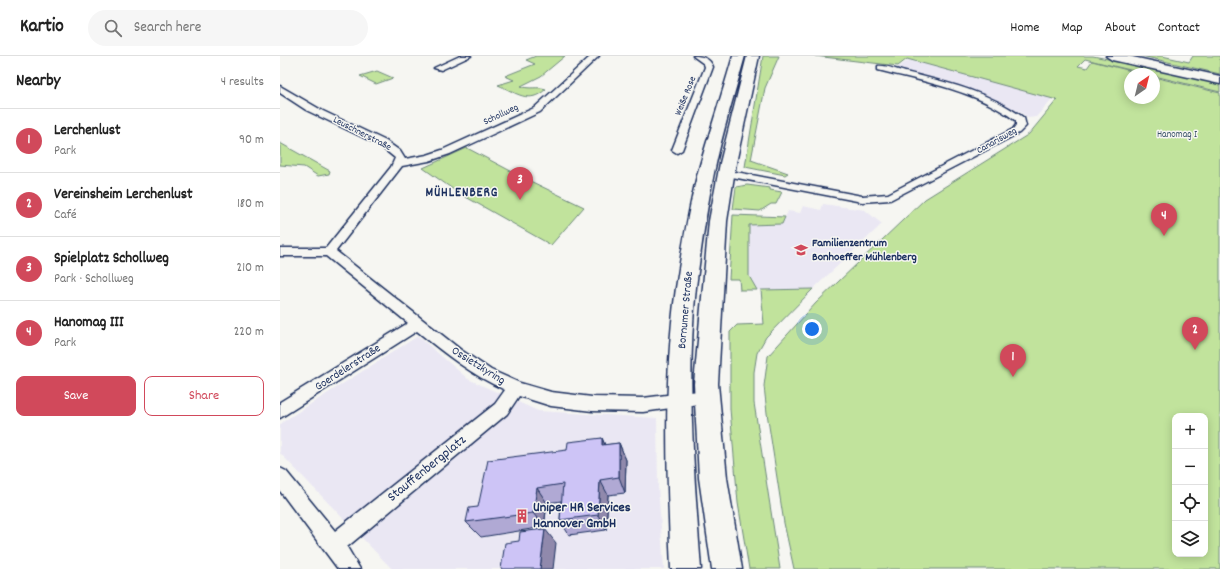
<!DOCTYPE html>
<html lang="en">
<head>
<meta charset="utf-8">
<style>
  :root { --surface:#fff; --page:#f6f6f6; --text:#222; --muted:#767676; --line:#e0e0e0; --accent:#d1495b }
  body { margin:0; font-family:Dekko,sans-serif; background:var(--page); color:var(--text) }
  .controls { position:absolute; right:12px; bottom:12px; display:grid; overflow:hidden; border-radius:8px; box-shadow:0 2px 10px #0003 }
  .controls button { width:36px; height:36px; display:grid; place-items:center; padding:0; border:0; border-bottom:1px solid var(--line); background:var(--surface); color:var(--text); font:20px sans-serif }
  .compass { position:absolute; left:844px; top:12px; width:36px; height:36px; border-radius:50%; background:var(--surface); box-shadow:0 2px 10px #0003; rotate:35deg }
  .you { position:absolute; left:532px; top:273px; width:14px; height:14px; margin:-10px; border:3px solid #fff; border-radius:50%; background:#1a73e8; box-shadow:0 0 0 6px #1a73e833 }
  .badge { display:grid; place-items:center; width:26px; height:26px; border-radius:50%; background:var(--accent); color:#fff; font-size:13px; font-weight:700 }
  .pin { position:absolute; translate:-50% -33px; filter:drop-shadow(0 1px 2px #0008) }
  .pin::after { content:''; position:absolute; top:21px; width:14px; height:12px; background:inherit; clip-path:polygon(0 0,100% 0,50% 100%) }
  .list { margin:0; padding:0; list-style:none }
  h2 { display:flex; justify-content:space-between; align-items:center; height:52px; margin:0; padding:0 16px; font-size:17px }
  h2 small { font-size:13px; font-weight:400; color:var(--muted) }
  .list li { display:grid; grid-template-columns:26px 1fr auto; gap:12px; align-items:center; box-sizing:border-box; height:64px; padding:0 16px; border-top:1px solid var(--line) }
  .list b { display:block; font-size:15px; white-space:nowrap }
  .list p { margin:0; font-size:13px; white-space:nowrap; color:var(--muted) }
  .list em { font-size:13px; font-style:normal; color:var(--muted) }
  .actions { display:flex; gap:8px; padding:12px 16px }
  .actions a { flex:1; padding:9px 0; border:1px solid var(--accent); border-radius:8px; text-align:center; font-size:14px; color:var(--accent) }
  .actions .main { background:var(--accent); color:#fff }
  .icon { flex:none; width:22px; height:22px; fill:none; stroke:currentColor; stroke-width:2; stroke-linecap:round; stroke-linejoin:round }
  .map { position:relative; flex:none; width:940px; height:513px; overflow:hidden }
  header { display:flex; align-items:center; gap:24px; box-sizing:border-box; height:56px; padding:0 20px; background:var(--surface); border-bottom:1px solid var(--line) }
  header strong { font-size:19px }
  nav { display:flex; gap:22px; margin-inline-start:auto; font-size:14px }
  .search { width:280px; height:36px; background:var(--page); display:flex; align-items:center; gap:10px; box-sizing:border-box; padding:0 14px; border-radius:22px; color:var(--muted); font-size:15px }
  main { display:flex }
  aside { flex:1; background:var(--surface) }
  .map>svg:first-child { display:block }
  .built { fill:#eae7f3 }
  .green { fill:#c1e39c; stroke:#6e897d; fill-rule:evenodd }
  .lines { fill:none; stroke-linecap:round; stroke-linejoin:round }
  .minor-casing { stroke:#1b2f5e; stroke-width:3 }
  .secondary-casing { stroke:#1b2f5e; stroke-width:3 }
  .trunk-casing { stroke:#1b2f5e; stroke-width:3 }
  .minor { fill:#f6f6f2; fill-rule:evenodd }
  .secondary { fill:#f6f6f2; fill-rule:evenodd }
  .trunk { fill:#f6f6f2; fill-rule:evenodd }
  .wall { fill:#b0a9d4; stroke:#1b2f5e }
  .shaded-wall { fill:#9089ac; stroke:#1b2f5e }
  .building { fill:#cdc4f6; stroke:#1b2f5e }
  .labels { text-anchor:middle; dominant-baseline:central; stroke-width:3; stroke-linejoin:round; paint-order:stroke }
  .far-street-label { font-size:10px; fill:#1b2f5e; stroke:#f6f6f2 }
  .far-park-label { font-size:10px; fill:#3c536a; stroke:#f6f6f2 }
  .poi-label { font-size:12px; font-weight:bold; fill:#1b2f5e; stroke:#f6f6f2; text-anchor:start }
  .street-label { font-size:12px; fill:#1b2f5e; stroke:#f6f6f2 }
  .far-district-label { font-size:13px; font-weight:bold; letter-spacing:1px; fill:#1b2f5e; stroke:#f6f6f2 }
  .near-street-label { font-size:14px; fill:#1b2f5e; stroke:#f6f6f2 }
  .near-poi-label { font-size:14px; font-weight:bold; fill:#1b2f5e; stroke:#f6f6f2; text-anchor:start }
</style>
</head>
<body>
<header>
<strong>Kartio</strong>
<div class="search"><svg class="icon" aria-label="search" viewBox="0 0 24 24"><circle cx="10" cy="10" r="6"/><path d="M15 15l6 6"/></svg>Search here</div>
<nav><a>Home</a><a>Map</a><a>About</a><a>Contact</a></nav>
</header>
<main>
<aside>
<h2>Nearby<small>4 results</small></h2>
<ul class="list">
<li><span class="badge">1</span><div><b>Lerchenlust</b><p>Park</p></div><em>90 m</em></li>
<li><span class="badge">2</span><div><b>Vereinsheim Lerchenlust</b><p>Café</p></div><em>180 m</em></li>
<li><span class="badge">3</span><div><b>Spielplatz Schollweg</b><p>Park · Schollweg</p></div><em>210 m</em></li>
<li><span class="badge">4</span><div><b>Hanomag III</b><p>Park</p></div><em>220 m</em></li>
</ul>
<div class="actions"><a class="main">Save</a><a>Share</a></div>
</aside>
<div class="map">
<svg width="940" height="513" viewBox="0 0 940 513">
  <rect width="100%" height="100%" fill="#f6f6f2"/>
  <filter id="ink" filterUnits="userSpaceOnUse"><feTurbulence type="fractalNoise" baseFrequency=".025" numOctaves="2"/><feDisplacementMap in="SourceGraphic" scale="8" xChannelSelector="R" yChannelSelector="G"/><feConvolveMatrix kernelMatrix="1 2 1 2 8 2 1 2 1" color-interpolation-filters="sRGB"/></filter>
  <g filter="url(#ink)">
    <path class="built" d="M 629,4 L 773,42 L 756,61 L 748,62 L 740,56 L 694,36 L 615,13 Z
      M 543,148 L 585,154 L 602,168 L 533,233 L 477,234 L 469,220 L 469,169 L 502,168 L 508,155 L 520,157 L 523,150 L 541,154 Z
      M 138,280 L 188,323 L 258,355 L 377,362 L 378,430 L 384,513 L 112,513 L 0,397 L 0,369 L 4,365 Z"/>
    <path class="green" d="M 256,0 L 285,0 L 261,20 L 241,30 C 249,34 257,30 266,33 C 249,49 237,37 218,29 L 234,24 L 225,20 L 255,8 L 246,4 Z
      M 483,0 L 499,0 L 485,32 L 471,104 L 508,117 L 505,119 L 465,111 Z
      M 535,0 L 813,0 L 940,26 L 940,36 L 805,3 L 798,10 L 807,12 L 812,5 L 863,18 L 850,18 L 850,42 L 874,42 L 874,21 L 940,37 L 940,513 L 514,513 L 504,467 L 487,357 L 484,330 L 488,300 L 536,247 L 645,143 L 749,78 L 777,44 L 627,3 L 618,10 ZM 895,360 L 925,360 L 925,498 L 895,498 Z
      M 862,0 L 882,0 L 909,6 L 913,0 L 940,0 L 940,18 Z
      M 97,15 L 113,22 L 96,28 L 80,20 Z
      M 0,87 L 50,115 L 49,118 L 38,120 L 24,111 L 0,109 Z
      M 187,92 L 244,122 L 304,151 L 271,189 L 177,136 L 143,112 Z
      M 467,129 L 490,132 L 490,134 L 502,136 L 496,148 L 491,148 L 480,155 L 453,153 L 456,131 Z
      M 453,159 L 505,161 L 502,168 L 469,169 L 469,220 L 477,234 L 460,234 L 459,223 L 449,223 Z
      M 533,233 L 486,281 L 477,297 L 474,316 L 474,347 L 500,513 L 469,513 L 458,447 L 450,353 L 450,276 L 457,269 L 484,268 L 481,234 Z"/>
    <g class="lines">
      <g class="minor-casing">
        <path id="minor" d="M 180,0 L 191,0 L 161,14 L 154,12 Z
          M 311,0 L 319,0 L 260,56 L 170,98 L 149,105 L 122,110 L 56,195 L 181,294 L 211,314 L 240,327 L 271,336 L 312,341 L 363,342 L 426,334 L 432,336 L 434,341 L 432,346 L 363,356 L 312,355 L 271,350 L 239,340 L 227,358 L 67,491 L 80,513 L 58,513 L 0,435 L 0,412 L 6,415 L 55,475 L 215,348 L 225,334 C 192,319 165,298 137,275 L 0,362 L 0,346 L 128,267 L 46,200 L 0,200 L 0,192 L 46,192 L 111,111 L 115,102 L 99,89 L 26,54 L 0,37 L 0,30 L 43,55 L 106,85 L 120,95 L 125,103 L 147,99 L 162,94 L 254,52 Z
          M 413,0 C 422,0 430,2 433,11 L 402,94 L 397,97 L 392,94 L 425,11 L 424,8 Z
          M 598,10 C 606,9 617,14 625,16 C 666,26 710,36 744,62 L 746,70 L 739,77 L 610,144 L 582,146 L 452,121 L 451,119 L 452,117 L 456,116 L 582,140 L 608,138 L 733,73 L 736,69 L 736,65 C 698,35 645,26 598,14 Z"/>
      </g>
      <g class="secondary-casing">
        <path id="secondary" d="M 453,0 L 465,0 C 454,39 442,78 434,117 C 426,155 421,193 416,231 C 406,324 414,420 421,513 L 391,513 C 387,420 383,325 396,232 C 402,193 408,154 418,116 C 429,77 442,39 453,0 Z
          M 467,0 L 479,0 L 456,107 L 447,165 L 438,328 L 447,422 L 462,513 L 432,513 L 419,422 L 414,328 L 429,165 L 440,107 Z"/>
      </g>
      <g class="trunk-casing">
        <path id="trunk" d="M 826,0 L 848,0 L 940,20 L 940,28 L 832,4 Z"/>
      </g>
      <use href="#minor" class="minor"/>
      <use href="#secondary" class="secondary"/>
      <use href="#trunk" class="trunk"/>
    </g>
    <path class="wall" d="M 322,382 L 325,389 L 339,387 L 346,404 L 345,437 L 328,439 L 326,474 L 289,479 L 280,464 L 281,445 L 267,447 L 264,471 L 201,481 L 186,466 L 198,451 L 287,394 Z"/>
    <path class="shaded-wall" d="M 322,382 L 329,399 L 322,389 Z
      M 339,387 L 346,404 L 345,437 L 339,421 Z
      M 320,424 L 328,439 L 326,474 L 318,459 Z
      M 257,432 L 267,447 L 264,471 L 253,457 Z
      M 265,473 L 276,487 L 273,513 L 260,513 Z"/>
    <path class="building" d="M 322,382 L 322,389 L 339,387 L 339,421 L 320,424 L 318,459 L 280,464 L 283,428 L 257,432 L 253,457 L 186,466 L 189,452 L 198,451 L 208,404 L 287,394 L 288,386 Z
      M 265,473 L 260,513 L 221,513 L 225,487 L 239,485 L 240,476 Z"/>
  </g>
  <defs>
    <g id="school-bare" transform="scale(1.08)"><path d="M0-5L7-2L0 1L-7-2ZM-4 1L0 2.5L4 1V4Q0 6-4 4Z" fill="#d1495b" stroke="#f6f6f2" stroke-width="2.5" paint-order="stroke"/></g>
    <g id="building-bare" transform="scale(1.08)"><path d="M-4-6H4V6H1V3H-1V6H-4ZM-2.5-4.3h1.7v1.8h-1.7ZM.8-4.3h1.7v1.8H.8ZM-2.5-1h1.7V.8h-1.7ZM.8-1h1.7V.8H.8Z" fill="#d1495b" stroke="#f6f6f2" stroke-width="2.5" paint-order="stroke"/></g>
  </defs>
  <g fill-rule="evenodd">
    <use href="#school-bare" x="521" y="194"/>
    <use href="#building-bare" x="242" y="460"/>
  </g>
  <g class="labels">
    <g class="far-street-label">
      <text transform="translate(406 40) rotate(-68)">Weiße Rose</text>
      <text transform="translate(221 59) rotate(-25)">Schollweg</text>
      <text transform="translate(82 78) rotate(27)">Leuschnerstraße</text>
      <text transform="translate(717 85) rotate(-29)">Canarisweg</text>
    </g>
    <g class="far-park-label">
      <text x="897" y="79">Hanomag I</text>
    </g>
    <g class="poi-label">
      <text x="532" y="187">Familienzentrum<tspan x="532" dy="14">Bonhoeffer Mühlenberg</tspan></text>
    </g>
    <g class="street-label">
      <text transform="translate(406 254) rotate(-85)">Bornumer Straße</text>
      <text transform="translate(198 310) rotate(32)">Ossietzkyring</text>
      <text transform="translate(68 312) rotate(-33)">Goerdelerstraße</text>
    </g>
    <g class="far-district-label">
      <text x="182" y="137">MÜHLENBERG</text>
    </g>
    <g class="near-street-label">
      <text transform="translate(147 413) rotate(-39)">Stauffenbergplatz</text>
    </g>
    <g class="near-poi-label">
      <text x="253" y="452">Uniper HR Services<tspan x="253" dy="16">Hannover GmbH</tspan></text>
    </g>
  </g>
</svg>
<div class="controls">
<button>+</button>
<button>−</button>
<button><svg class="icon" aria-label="locate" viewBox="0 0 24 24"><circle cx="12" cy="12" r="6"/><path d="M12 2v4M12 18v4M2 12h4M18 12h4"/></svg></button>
<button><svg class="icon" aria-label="layers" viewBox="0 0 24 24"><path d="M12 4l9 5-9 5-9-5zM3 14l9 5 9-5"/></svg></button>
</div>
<svg class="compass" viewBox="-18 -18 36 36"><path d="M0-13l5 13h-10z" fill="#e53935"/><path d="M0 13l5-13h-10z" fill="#767676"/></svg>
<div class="you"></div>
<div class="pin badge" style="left:733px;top:321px">1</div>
<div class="pin badge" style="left:915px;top:294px">2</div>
<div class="pin badge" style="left:240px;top:144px">3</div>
<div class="pin badge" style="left:884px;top:180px">4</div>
</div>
</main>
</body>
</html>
